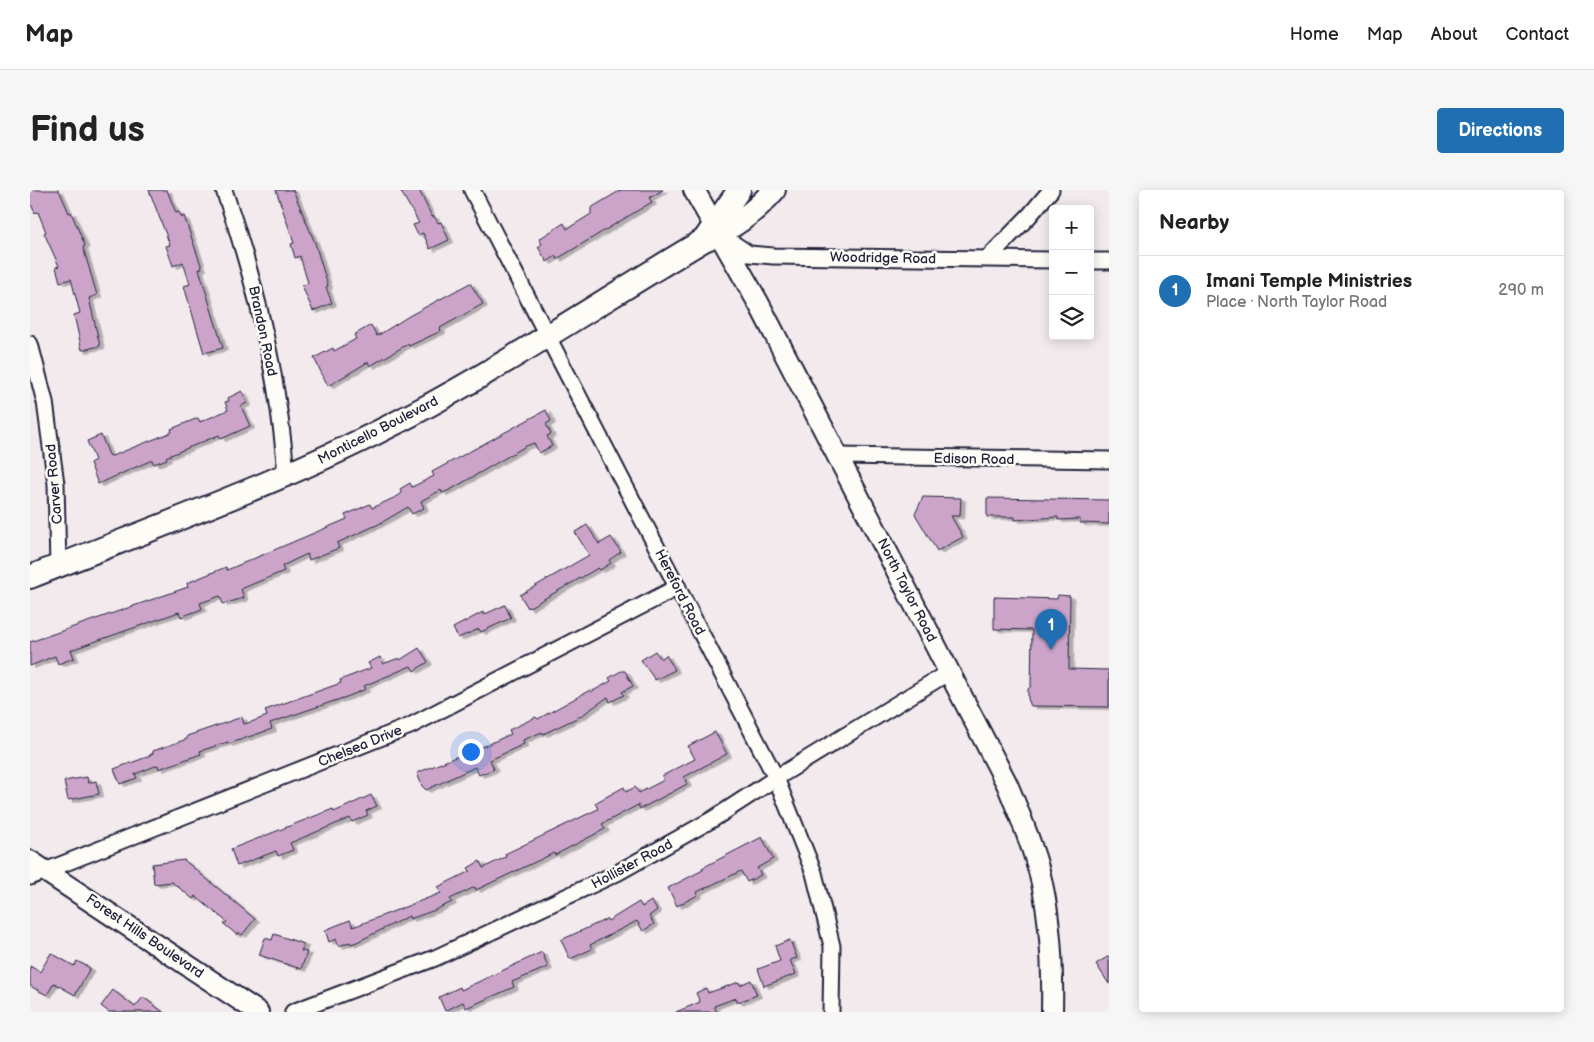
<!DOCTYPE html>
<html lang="en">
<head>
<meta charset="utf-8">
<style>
  :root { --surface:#fff; --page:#f6f6f6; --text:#222; --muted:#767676; --line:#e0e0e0; --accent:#1f6fb2 }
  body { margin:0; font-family:"Balsamiq Sans",sans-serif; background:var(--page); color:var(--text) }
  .controls { position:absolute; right:15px; top:15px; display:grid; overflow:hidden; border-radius:5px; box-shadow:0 2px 12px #0003 }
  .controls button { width:45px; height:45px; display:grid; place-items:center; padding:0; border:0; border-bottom:1px solid var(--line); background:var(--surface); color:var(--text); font:25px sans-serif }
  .you { position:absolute; left:440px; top:561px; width:18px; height:18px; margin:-12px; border:4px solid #fff; border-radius:50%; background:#1a73e8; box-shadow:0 0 0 8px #1a73e833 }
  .badge { display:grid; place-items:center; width:32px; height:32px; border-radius:50%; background:var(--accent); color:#fff; font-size:16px; font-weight:700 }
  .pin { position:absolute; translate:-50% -41px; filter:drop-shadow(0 1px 2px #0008) }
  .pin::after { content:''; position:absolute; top:26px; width:18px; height:15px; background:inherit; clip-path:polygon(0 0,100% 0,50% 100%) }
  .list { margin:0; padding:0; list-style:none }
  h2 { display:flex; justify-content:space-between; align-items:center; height:65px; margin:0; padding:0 20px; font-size:21px }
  h2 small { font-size:16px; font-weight:400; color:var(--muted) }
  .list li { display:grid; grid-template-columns:32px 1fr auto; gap:15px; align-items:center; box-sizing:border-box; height:70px; padding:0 20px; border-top:1px solid var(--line) }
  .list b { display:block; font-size:19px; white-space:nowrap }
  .list p { margin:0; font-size:16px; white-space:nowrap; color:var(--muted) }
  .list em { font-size:16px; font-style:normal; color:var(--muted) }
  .icon { flex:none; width:28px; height:28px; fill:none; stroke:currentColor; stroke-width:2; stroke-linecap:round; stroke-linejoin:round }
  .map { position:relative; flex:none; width:1079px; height:822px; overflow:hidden; border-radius:5px }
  header { display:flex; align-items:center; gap:30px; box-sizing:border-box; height:70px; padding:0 25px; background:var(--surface); border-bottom:1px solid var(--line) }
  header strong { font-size:24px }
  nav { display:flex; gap:28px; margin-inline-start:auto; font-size:18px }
  .intro { display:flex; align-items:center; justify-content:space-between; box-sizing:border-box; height:120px; padding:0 30px }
  h1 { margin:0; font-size:35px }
  .button { padding:12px 22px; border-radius:5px; background:var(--accent); color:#fff; font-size:18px; font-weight:700 }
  main { display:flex; gap:30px; padding:0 30px }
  aside { flex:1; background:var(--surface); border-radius:5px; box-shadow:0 2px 12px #0003 }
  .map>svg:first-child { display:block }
  .building { fill:#cca4ca; stroke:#22223b; filter:url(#shadow) }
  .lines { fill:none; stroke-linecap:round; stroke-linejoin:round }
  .minor-casing { stroke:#22223b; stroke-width:19 }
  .tertiary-casing { stroke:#22223b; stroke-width:24 }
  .secondary-casing { stroke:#22223b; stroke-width:26 }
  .minor { stroke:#fdfcf7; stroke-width:15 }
  .tertiary { stroke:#fdfcf7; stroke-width:20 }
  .secondary { stroke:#fdfcf7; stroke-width:22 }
  .labels { text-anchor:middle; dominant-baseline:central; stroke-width:5; stroke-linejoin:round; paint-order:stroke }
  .street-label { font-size:14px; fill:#22223b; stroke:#fdfcf7 }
</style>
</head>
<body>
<header>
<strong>Map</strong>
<nav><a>Home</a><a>Map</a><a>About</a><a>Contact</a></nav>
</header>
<div class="intro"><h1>Find us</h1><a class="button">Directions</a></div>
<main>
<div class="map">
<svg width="1079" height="822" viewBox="0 0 1079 822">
  <defs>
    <filter id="shadow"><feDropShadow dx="4.5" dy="2.5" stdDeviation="0" flood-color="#0004"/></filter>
  </defs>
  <rect width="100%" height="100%" fill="#f3eaee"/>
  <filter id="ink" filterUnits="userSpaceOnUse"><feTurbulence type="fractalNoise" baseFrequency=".02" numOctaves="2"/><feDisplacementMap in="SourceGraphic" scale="10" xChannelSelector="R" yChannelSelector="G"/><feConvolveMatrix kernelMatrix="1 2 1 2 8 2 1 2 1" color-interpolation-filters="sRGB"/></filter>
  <g filter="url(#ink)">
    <path class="building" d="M 0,0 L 29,0 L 39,23 L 41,22 L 55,56 L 53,57 L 67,105 L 59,108 L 70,156 L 52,160 L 44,125 L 50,123 L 41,89 L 30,92 L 26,77 L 29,76 L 14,43 L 16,42 L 8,22 L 5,23 L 0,12 Z
      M 119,0 L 137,0 L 146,23 L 149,22 L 152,28 L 154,26 L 172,78 L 169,79 L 193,158 L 174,163 L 154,96 L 160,94 L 153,72 L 143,76 L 136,56 L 140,55 Z
      M 246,0 L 263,0 L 285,53 L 298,96 L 296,97 L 302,113 L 283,121 L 272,96 L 278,93 L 270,66 L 265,68 L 261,54 L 264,53 Z
      M 370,0 L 389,0 L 402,27 L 404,26 L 408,33 L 411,32 L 419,50 L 400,59 L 393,43 L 388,45 L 383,35 L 389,33 Z
      M 591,0 L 633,0 L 619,8 L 622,12 L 527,69 L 526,66 L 517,72 L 508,57 L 512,54 L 509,49 L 534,33 L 537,39 L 561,24 L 561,18 Z
      M 440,93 L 453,114 L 410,138 L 411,141 L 379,156 L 378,154 L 340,176 L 338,172 L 298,196 L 284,168 L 303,158 L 304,161 L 326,149 L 324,145 L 341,135 L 347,146 L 379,126 Z
      M 212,201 L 217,213 L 211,216 L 220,236 L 191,249 L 189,245 L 136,267 L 137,269 L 124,274 L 122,270 L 68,294 L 60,273 L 65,270 L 57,251 L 71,245 L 79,265 L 82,266 L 142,242 L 141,239 L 168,228 L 170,232 L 198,220 L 195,212 L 199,211 L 198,208 Z
      M 516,220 L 521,231 L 516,234 L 521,244 L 517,246 L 522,256 L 509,263 L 504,253 L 496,256 L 420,300 L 412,303 L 411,300 L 391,311 L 394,318 L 382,324 L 378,317 L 349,334 L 307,353 L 309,358 L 279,370 L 277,364 L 252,376 L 254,381 L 211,399 L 214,408 L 193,414 L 190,406 L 170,413 L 172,419 L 151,427 L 149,422 L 41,460 L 44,468 L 28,474 L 25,466 L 0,476 L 0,452 L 158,397 L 157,393 L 196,377 L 197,380 L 317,329 L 315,325 L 340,314 L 342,318 L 368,306 L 372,303 L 370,299 L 380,293 L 382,297 L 404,286 L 402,282 Z
      M 893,307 L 931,308 L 930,326 L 921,326 L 933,347 L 907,361 L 885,324 Z
      M 957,308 L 1079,310 L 1079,334 L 1050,333 L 1050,329 L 1028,330 L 1028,327 L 985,330 L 985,327 L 957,327 Z
      M 557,335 L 569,354 L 581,347 L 591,362 L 579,370 L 581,373 L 570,380 L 568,378 L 498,418 L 490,405 L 559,365 L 545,342 Z
      M 1028,405 L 1040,406 L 1039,479 L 1079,480 L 1079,517 L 1001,516 L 998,509 L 998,499 L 1001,496 L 1002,440 L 964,439 L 964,407 L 1027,409 Z
      M 475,415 L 481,428 L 451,442 L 449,439 L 428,448 L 423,438 L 453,422 L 453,425 Z
      M 389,458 L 398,472 L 384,481 L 381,476 L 334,496 L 336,499 L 319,506 L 240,533 L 242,539 L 198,554 L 198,552 L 170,561 L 171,564 L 129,579 L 128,575 L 105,584 L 107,588 L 90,594 L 84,579 L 117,567 L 123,563 L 123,561 L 157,549 L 157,546 L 212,527 L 214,534 L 224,531 L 237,526 L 235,520 L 311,493 L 310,490 L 341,478 L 338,473 L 350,467 L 353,474 L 369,468 L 370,470 Z
      M 625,461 L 631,469 L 636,465 L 645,480 L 625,490 L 611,470 Z
      M 591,481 L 595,481 L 603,496 L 592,502 L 594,505 L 580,512 L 578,507 L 551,526 L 513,544 L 512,542 L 493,550 L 494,554 L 460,570 L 464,579 L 449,585 L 445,577 L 396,600 L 392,596 L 387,583 L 452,556 L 452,557 L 481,544 L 479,540 L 506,527 L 508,529 L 560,500 L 561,502 L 581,491 L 579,488 Z
      M 685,542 L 697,564 L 654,587 L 657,594 L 646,600 L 610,619 L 608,615 L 572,634 L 575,639 L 525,665 L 524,663 L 446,700 L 445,697 L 420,709 L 422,712 L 405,720 L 380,729 L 379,726 L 327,752 L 321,754 L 320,752 L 309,756 L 306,749 L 299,752 L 295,740 L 320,730 L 323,737 L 411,703 L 408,697 L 440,681 L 438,678 L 450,671 L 453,678 L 476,667 L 475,664 L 568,619 L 565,613 L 594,597 L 596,602 L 605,597 L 609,603 L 634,590 L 632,586 L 665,569 L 658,556 Z
      M 57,587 L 58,593 L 66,591 L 69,604 L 38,610 L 34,591 Z
      M 341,605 L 347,616 L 336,621 L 338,625 L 322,632 L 320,628 L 260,653 L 263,660 L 248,666 L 246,661 L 207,676 L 201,659 L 303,619 L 304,622 Z
      M 732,647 L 743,669 L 727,678 L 731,685 L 717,692 L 711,681 L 667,702 L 668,705 L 647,716 L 638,698 L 673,680 L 672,678 Z
      M 154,670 L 225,729 L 212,745 L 209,743 L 207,745 L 194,734 L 197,732 L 165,706 L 163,709 L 142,692 L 124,694 L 122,674 Z
      M 621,711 L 627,720 L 619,726 L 624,734 L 613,741 L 607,731 L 560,755 L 562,759 L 540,769 L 531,750 L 577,729 L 578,731 L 609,712 L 612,717 Z
      M 244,744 L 274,754 L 271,761 L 277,762 L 271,779 L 229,765 L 235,748 L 242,750 Z
      M 760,750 L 767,768 L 760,770 L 766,784 L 734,796 L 728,779 L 750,771 L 745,756 Z
      M 512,762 L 518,777 L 482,792 L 484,797 L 436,818 L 433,812 L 415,821 L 409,807 L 430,797 L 431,800 Z
      M 21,763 L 44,776 L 47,771 L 60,778 L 45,805 L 24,793 L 17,805 L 0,796 L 0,776 L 10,782 Z
      M 1079,766 L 1079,794 L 1066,774 Z
      M 721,790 L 727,805 L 708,812 L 706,808 L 684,816 L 687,822 L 646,822 L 670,812 L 666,803 L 676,798 L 678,803 L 709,792 L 710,795 Z
      M 83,800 L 105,817 L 113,807 L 133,822 L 79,822 L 71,816 Z"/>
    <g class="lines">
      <g class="minor-casing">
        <path id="minor" d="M 194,0 C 226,93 249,187 256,285
          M 442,0 L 746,588 L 784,683 L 802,756 L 801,822
          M 691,45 L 719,64 L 743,66 L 1023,70
          M 957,69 L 999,26 L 1021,0
          M 1060,71 L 1079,71
          M 0,154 L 15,212 L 26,294 L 28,376
          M 808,266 L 1079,270
          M 0,687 L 380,536 L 648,397
          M 263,822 L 405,768 L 587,683 L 683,629 L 746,588 L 919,482"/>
      </g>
      <g class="tertiary-casing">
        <path id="tertiary" d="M 664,0 L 729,114 L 977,594 C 989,623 1001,651 1009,681 C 1021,727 1023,775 1022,822
          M 0,671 L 228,822"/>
      </g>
      <g class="secondary-casing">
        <path id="secondary" d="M 674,50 L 709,0
          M 0,387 C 128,336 259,290 381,225 C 481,172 576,108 674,50 C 703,39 724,23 744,0"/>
      </g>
      <use href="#minor" class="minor"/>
      <use href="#tertiary" class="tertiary"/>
      <use href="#secondary" class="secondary"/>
    </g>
  </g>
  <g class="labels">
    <g class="street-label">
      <text transform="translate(853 68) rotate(1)">Woodridge Road</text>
      <text transform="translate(233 141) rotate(78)">Brandon Road</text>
      <text transform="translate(348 240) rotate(-27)">Monticello Boulevard</text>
      <text transform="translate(944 269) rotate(1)">Edison Road</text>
      <text transform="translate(24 294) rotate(-95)">Carver Road</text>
      <text transform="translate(877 400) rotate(63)">North Taylor Road</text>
      <text transform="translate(650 402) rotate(63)">Hereford Road</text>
      <text transform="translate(330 556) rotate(-22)">Chelsea Drive</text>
      <text transform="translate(602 674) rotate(-28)">Hollister Road</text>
      <text transform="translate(115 746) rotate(34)">Forest Hills Boulevard</text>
    </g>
  </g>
</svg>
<div class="controls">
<button>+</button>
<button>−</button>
<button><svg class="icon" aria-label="layers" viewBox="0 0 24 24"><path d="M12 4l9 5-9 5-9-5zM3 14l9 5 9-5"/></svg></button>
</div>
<div class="you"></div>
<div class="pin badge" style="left:1021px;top:460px">1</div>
</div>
<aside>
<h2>Nearby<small></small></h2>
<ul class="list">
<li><span class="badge">1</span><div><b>Imani Temple Ministries</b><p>Place · North Taylor Road</p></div><em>290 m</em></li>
</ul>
</aside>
</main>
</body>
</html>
